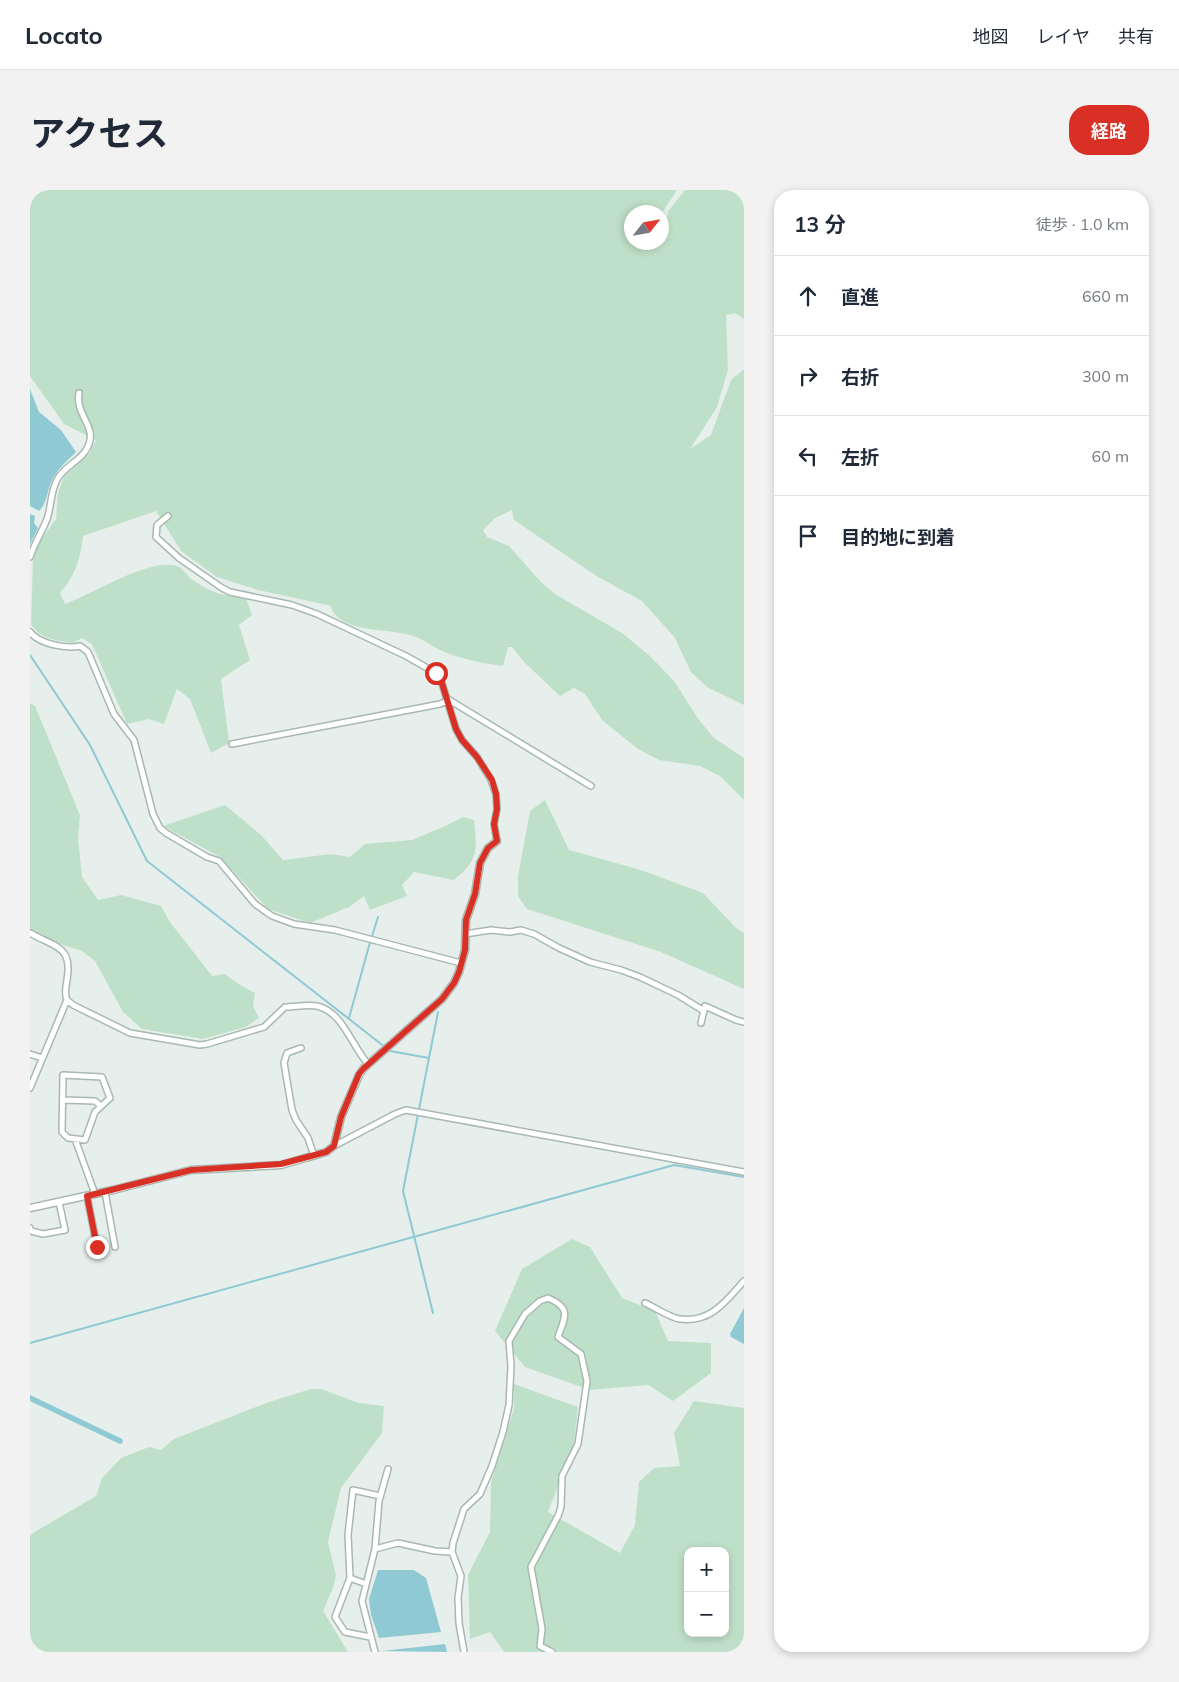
<!DOCTYPE html>
<html lang="ja">
<head>
<meta charset="utf-8">
<style>
  :root { --surface:#fff; --page:#f2f2f3; --text:#1f2937; --muted:#747a83; --line:#e0e1e3; --accent:#d93025 }
  body { margin:0; font-family:Mulish,"Noto Sans JP",sans-serif; background:var(--page); color:var(--text) }
  .controls { position:absolute; right:15px; bottom:15px; display:grid; overflow:hidden; border-radius:10px; box-shadow:0 2px 8px #0003 }
  .controls button { width:45px; height:45px; display:grid; place-items:center; padding:0; border:0; border-bottom:1px solid var(--line); background:var(--surface); color:var(--text); font:25px sans-serif }
  .compass { position:absolute; left:594px; top:15px; width:45px; height:45px; border-radius:50%; background:var(--surface); box-shadow:0 2px 8px #0003; rotate:59deg }
  .stop { position:absolute; width:15px; height:15px; margin:-11px; border:4px solid #d93025; border-radius:50%; background:#fff }
  .stop.end { background:#d93025; border-color:#fff; box-shadow:0 1px 5px #0008 }
  .list { margin:0; padding:0; list-style:none }
  h2 { display:flex; justify-content:space-between; align-items:center; height:65px; margin:0; padding:0 20px; font-size:21px }
  h2 small { font-size:16px; font-weight:400; color:var(--muted) }
  .list li { display:grid; grid-template-columns:32px 1fr auto; gap:15px; align-items:center; box-sizing:border-box; height:80px; padding:0 20px; border-top:1px solid var(--line) }
  .list b { display:block; font-size:19px; white-space:nowrap }
  .list em { font-size:16px; font-style:normal; color:var(--muted) }
  .icon { flex:none; width:28px; height:28px; fill:none; stroke:currentColor; stroke-width:2; stroke-linecap:round; stroke-linejoin:round }
  .map { position:relative; flex:none; width:714px; height:1462px; overflow:hidden; border-radius:20px }
  header { display:flex; align-items:center; gap:30px; box-sizing:border-box; height:70px; padding:0 25px; background:var(--surface); border-bottom:1px solid var(--line) }
  header strong { font-size:24px }
  nav { display:flex; gap:28px; margin-inline-start:auto; font-size:18px }
  .intro { display:flex; align-items:center; justify-content:space-between; box-sizing:border-box; height:120px; padding:0 30px }
  h1 { margin:0; font-size:35px }
  .button { padding:12px 22px; border-radius:20px; background:var(--accent); color:#fff; font-size:18px; font-weight:700 }
  main { display:flex; gap:30px; padding:0 30px }
  aside { flex:1; background:var(--surface); border-radius:20px; box-shadow:0 2px 8px #0003 }
  .map>svg:first-child { display:block }
  .green { fill:#bfe0c8; fill-rule:evenodd }
  .water { fill:#8ec9d4 }
  .lines { fill:none; stroke-linecap:round; stroke-linejoin:round }
  .stream { stroke:#8ec9d4; stroke-width:2 }
  .canal { stroke:#8ec9d4; stroke-width:5.5 }
  .minor-casing { stroke:#a8b8b2; stroke-width:8 }
  .tertiary-casing { stroke:#a8b8b2; stroke-width:9 }
  .minor { stroke:#fff; stroke-width:5 }
  .tertiary { stroke:#fff; stroke-width:6 }
  .route { stroke:#d93025; stroke-width:6 }
</style>
</head>
<body>
<header>
<strong>Locato</strong>
<nav><a>地図</a><a>レイヤ</a><a>共有</a></nav>
</header>
<div class="intro"><h1>アクセス</h1><a class="button">経路</a></div>
<main>
<div class="map">
<svg width="714" height="1462" viewBox="0 0 714 1462">
  <rect width="100%" height="100%" fill="#e6efeb"/>
  <path class="green" d="M 0,0 L 647,0 L 632,23 L 602,22 L 602,52 L 632,52 L 632,25 L 637,28 L 639,20 L 655,0 L 714,0 L 714,129 L 705,123 L 696,125 L 698,180 L 687,217 L 660,259 L 681,245 L 701,190 L 714,179 L 714,515 L 677,497 L 661,482 L 645,448 L 612,411 L 568,387 L 484,330 L 482,320 L 465,328 L 453,340 L 457,347 L 479,356 L 510,391 L 525,404 L 592,443 L 621,467 L 644,491 L 669,530 L 684,548 L 714,568 L 714,610 L 690,586 L 670,576 L 629,570 L 608,559 L 572,530 L 555,504 L 544,498 L 530,506 L 494,472 L 482,457 L 478,457 L 473,476 C 451,473 430,469 410,460 C 402,456 394,450 386,447 C 362,437 313,445 301,418 L 302,416 L 228,400 L 187,387 L 151,361 L 126,321 L 53,346 C 51,367 45,387 30,403 L 35,414 C 61,405 123,365 149,377 C 154,380 158,387 163,390 C 182,404 193,405 216,408 L 222,425 L 209,435 L 220,470 L 191,489 L 199,553 L 181,563 L 160,509 L 147,499 L 134,534 L 119,529 L 97,534 L 62,454 L 52,448 L 43,453 C 27,450 10,450 1,434 L 3,370 L 6,357 L 26,329 L 28,303 L 34,287 L 60,263 L 66,250 L 34,234 L 0,186 Z
    M 0,513 L 5,516 L 50,625 L 48,648 L 52,687 L 68,710 L 91,705 L 131,716 L 140,732 L 182,786 L 195,784 L 210,795 L 225,803 L 223,816 L 229,828 L 216,837 L 173,849 L 112,839 L 93,822 L 65,771 L 52,761 L 27,753 L 0,739 Z
    M 515,610 L 539,660 L 611,680 L 673,703 L 706,738 L 714,743 L 714,799 L 631,762 L 497,719 L 488,706 L 488,686 L 500,621 Z
    M 195,615 L 231,645 L 253,670 L 301,664 L 320,667 L 335,654 L 382,650 L 415,636 L 433,627 L 444,630 C 447,660 449,670 424,690 L 384,682 L 372,695 L 377,706 L 340,720 L 334,706 L 319,717 L 280,733 L 238,719 L 190,667 L 133,636 Z
    M 542,1049 L 560,1057 L 592,1108 L 625,1121 L 638,1151 L 681,1153 L 681,1183 L 643,1211 L 618,1195 L 560,1200 L 495,1177 L 465,1141 L 492,1079 Z
    M 484,1194 L 548,1217 L 544,1253 L 518,1322 L 590,1363 L 605,1335 L 609,1292 L 624,1278 L 650,1276 L 644,1243 L 664,1211 L 714,1218 L 714,1462 L 474,1462 L 460,1442 L 440,1449 L 438,1385 L 460,1342 L 461,1292 L 484,1219 ZM 658,1361 L 695,1361 L 695,1443 L 658,1443 Z
    M 281,1199 L 291,1199 L 329,1213 L 354,1216 L 352,1243 L 311,1298 L 298,1352 L 306,1385 L 303,1398 L 293,1421 L 318,1462 L 0,1462 L 0,1346 L 3,1343 L 66,1306 L 72,1288 L 91,1268 L 119,1257 L 131,1260 L 144,1249 L 239,1212 Z"/>
  <path class="water" d="M 0,199 L 9,222 L 31,240 L 46,262 C 37,271 26,280 21,292 C 17,302 17,313 9,321 L 0,316 Z
    M 0,324 L 5,326 L 4,333 L 8,338 L 0,354 Z
    M 714,1118 L 714,1154 L 701,1147 L 700,1144 Z
    M 348,1380 L 384,1380 L 396,1388 L 411,1442 L 349,1448 L 341,1425 L 339,1409 Z
    M 415,1454 L 417,1462 L 352,1461 Z"/>
  <g class="lines">
    <path class="stream" d="M 0,465 L 60,555 L 117,671 L 360,861 L 399,868
      M 319,828 L 339,756 L 348,727
      M 403,1123 L 373,1001 L 408,822
      M 0,1153 L 644,975 L 714,987"/>
    <path class="canal" d="M 0,1208 L 90,1251"/>
    <g class="minor-casing">
      <path id="minor" d="M 138,326 L 127,335 L 126,347 L 149,368 L 192,398 L 200,402 L 262,415 L 287,424 L 376,466 L 406,483 L 411,490 L 426,539 L 432,550 L 447,567 L 461,590 L 466,604 L 467,619 L 464,634 L 467,651
        M 0,367 C 4,354 12,342 17,329 C 22,315 20,301 28,288 C 36,275 55,268 59,254 C 66,236 45,224 49,203
        M 0,442 C 9,454 36,459 50,456 L 58,462 L 84,524 L 104,550 L 123,624 L 130,638 L 136,643 L 177,667 L 189,671 L 225,714 L 242,726 L 264,734 L 305,740 L 431,773
        M 416,508 L 561,596
        M 202,554 L 410,514 L 417,511
        M 0,743 C 24,757 43,755 37,790 C 36,797 34,804 37,810 L 43,815 L 100,843 L 170,855 L 177,854 L 234,837 L 255,817 C 265,817 277,814 287,816 C 313,822 321,855 338,874
        M 435,744 L 461,740 L 480,742 L 491,740 L 504,744 L 529,758 L 560,772 L 591,780 L 610,787 L 648,805 L 674,821
        M 671,833 L 675,816 L 706,830 L 714,832
        M 271,858 L 257,863 L 254,873 L 262,920 L 266,930 L 278,948 L 284,966
        M 0,864 L 12,868
        M 33,885 L 72,887 L 80,908 L 65,922 L 55,950 L 38,948 L 32,942 Z
        M 0,898 L 37,810
        M 33,910 L 65,911 L 71,916
        M 45,949 L 65,1004
        M 304,956 L 365,924 L 376,920 L 714,982
        M 75,1002 L 85,1057
        M 57,1006 L 67,1057
        M 0,1038 L 1,1041 L 13,1044 L 35,1040 L 29,1012
        M 615,1113 C 624,1117 641,1128 650,1129 C 681,1133 696,1111 714,1091
        M 345,1359 L 368,1353 L 405,1361 L 422,1362
        M 320,1388 L 336,1394
        M 340,1447 L 315,1442 L 305,1427 L 320,1388 L 318,1345 L 323,1300 L 350,1306
        M 345,1462 L 332,1411 L 345,1359 L 349,1311 L 358,1279
        M 434,1462 L 429,1433 L 428,1408 L 431,1386 L 422,1362 L 423,1353 L 434,1319 L 450,1304 L 462,1276 L 473,1242 L 479,1215 L 481,1176 L 479,1151 L 495,1124 L 510,1111 L 518,1108 C 542,1118 535,1127 528,1147 L 551,1164 L 557,1191 L 548,1254 L 532,1286 L 531,1317 L 528,1326 L 501,1377 L 512,1439 L 510,1456 L 522,1462"/>
    </g>
    <g class="tertiary-casing">
      <path id="tertiary" d="M 0,1018 L 83,1000 L 161,980 L 251,975 L 296,962 L 304,956 L 311,927 L 329,885 L 333,879 L 412,809 L 424,793 L 429,782 L 435,760 L 436,730 L 445,704 L 450,673 L 458,658 L 467,651"/>
    </g>
    <use href="#minor" class="minor"/>
    <use href="#tertiary" class="tertiary"/>
  </g>
  <g class="lines">
    <path class="route" d="M 67,1057 L 57,1006 L 161,980 L 251,974 L 296,962 L 304,956 L 311,927 L 329,884 L 333,879 L 412,809 L 424,793 L 429,782 L 435,760 L 436,730 L 445,704 L 450,673 L 458,658 L 467,651 L 464,634 L 467,619 L 466,604 L 462,590 L 447,567 L 432,550 L 426,539 L 411,490 L 406,483"/>
  </g>
</svg>
<div class="controls">
<button>+</button>
<button>−</button>
</div>
<svg class="compass" viewBox="-18 -18 36 36"><path d="M0-13l5 13h-10z" fill="#e53935"/><path d="M0 13l5-13h-10z" fill="#747a83"/></svg>
<div class="stop" style="left:406px;top:483px"></div>
<div class="stop end" style="left:67px;top:1057px"></div>
</div>
<aside>
<h2>13 分<small>徒歩 · 1.0 km</small></h2>
<ul class="list">
<li><svg class="icon" aria-label="ahead" viewBox="0 0 24 24"><path d="M12 20V5M6 11l6-6 6 6"/></svg><div><b>直進</b></div><em>660 m</em></li>
<li><svg class="icon" aria-label="right" viewBox="0 0 24 24"><path d="M7 20v-9h11M14 6l5 5-5 5"/></svg><div><b>右折</b></div><em>300 m</em></li>
<li><svg class="icon" aria-label="left" viewBox="0 0 24 24"><path d="M17 20v-9H6M10 6l-5 5 5 5"/></svg><div><b>左折</b></div><em>60 m</em></li>
<li><svg class="icon" aria-label="arrive" viewBox="0 0 24 24"><path d="M6 21V4h12l-3 4 3 4H6"/></svg><div><b>目的地に到着</b></div></li>
</ul>
</aside>
</main>
</body>
</html>
